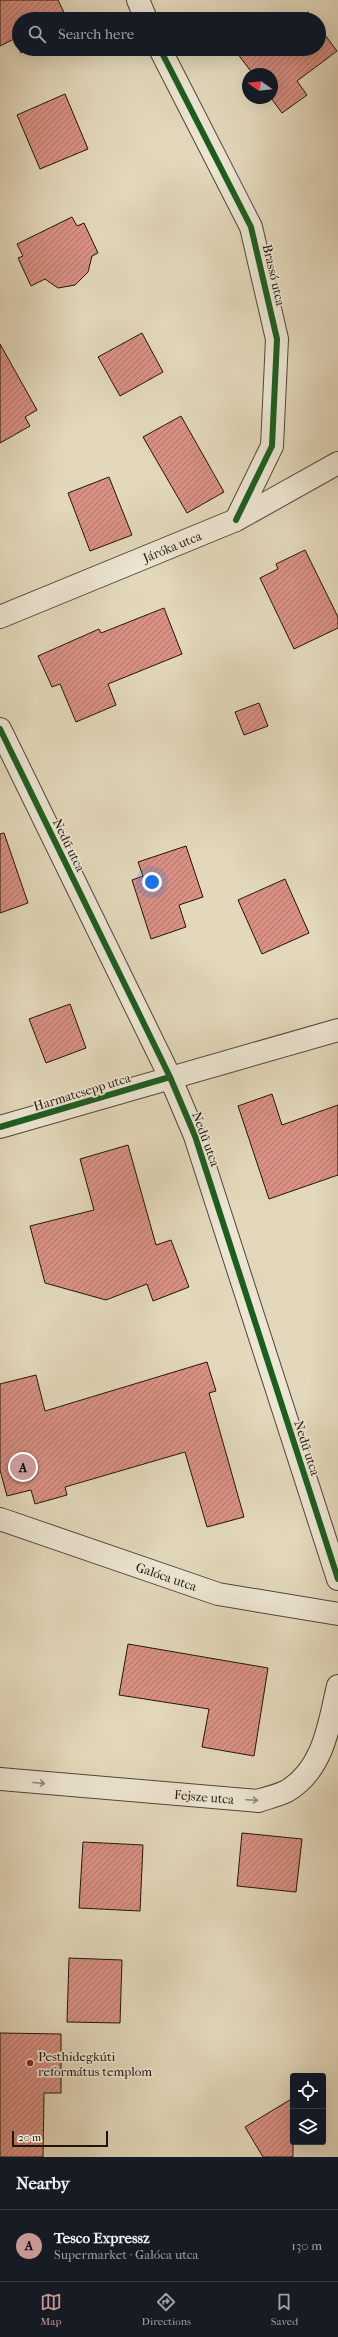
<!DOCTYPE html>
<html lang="en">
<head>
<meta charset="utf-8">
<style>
  :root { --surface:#171b24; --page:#242831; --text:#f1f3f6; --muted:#9ea1a6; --line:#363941; --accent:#c59692 }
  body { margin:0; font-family:"IM FELL French Canon",serif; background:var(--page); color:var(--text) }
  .controls { position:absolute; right:12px; bottom:12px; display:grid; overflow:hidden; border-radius:4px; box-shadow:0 4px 16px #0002 }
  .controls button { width:36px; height:36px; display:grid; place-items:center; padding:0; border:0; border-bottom:1px solid var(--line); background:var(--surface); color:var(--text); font:20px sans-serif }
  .compass { position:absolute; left:242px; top:68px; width:36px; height:36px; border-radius:50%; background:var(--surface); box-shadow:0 4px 16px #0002; rotate:284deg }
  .scale { position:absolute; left:12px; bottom:10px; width:96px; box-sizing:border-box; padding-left:4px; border:2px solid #1f140b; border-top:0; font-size:11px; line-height:14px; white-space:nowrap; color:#1f140b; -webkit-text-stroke:3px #ede6d3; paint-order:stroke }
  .you { position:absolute; left:152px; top:882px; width:14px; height:14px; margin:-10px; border:3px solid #fff; border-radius:50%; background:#1a73e8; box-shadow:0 0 0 6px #1a73e833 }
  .badge { display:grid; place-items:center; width:26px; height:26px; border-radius:50%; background:var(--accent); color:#111; font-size:13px; font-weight:700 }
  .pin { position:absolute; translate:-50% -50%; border:2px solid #fff; box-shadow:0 1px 4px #0006 }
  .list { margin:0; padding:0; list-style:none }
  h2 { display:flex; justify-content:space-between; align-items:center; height:52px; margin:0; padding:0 16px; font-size:17px }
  h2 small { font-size:13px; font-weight:400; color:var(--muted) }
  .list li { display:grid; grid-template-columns:26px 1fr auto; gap:12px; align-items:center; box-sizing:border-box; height:72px; padding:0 16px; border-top:1px solid var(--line) }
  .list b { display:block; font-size:15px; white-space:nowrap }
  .list p { margin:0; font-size:13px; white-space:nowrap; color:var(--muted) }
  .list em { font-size:13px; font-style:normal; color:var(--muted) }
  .icon { flex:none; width:22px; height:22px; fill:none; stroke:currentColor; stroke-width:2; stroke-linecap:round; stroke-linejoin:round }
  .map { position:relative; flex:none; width:338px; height:2157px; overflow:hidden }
  .search { position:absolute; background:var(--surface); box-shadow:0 4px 16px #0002; left:12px; right:12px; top:12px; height:44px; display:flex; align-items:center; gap:10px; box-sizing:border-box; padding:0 14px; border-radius:22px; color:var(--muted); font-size:15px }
  .sheet { height:124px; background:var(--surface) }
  nav { display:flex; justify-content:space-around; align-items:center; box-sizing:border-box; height:56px; border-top:1px solid var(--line); background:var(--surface); font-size:11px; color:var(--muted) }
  nav a { display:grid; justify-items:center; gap:2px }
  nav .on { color:var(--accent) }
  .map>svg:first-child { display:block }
  .building { fill:url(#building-hatch); stroke:#1f140b }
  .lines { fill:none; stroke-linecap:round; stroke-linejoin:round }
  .street-casing { stroke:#504537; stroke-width:24 }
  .street { stroke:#ede6d3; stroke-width:22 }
  .cycleway-casing { stroke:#ede6d3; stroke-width:8 }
  .cycleway { stroke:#1b5e20; stroke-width:6 }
  .oneway { stroke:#908879 }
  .poi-dot { fill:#8f2418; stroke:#ede6d3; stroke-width:1.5 }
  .labels { text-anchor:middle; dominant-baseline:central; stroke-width:3.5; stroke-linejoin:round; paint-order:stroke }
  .street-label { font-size:13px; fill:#1f140b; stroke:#ede6d3 }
  .poi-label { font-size:13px; fill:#1f140b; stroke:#ede6d3; text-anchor:start }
</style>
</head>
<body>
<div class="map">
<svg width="338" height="2157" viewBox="0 0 338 2157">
  <defs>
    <pattern id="building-hatch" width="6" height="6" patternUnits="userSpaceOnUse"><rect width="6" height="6" fill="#da9184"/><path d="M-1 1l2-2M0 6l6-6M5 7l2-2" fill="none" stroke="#b0756a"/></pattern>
  </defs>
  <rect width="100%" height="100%" fill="#e3d8bb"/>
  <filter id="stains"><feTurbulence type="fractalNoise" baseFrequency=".005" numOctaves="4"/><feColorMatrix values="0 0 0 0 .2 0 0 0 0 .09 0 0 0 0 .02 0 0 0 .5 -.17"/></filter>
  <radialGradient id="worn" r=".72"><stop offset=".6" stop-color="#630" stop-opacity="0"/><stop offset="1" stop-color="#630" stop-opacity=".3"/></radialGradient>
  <path class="building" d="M 0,0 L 58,0 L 67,19 L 19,19 L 19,49 L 28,49 L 21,53 L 14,39 L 0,46 Z
    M 308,12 L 313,19 L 299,19 Z
    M 319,27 L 337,51 L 297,81 L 307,95 L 282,113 L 271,98 L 272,74 L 253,74 L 234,49 L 319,49 Z
    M 65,94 L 88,149 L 40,169 L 17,115 Z
    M 72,217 L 77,226 L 84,223 L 98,253 L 92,256 L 88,272 L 75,285 L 58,288 L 45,279 L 31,286 L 18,258 L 23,256 L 17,244 Z
    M 142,333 L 163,372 L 120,396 L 98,357 Z
    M 0,344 L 37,410 L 25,417 L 30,426 L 0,443 Z
    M 181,416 L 224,492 L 187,513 L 143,437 Z
    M 109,477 L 132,535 L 90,551 L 68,493 Z
    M 305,550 L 338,617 L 338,628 L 294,649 L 260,578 L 278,569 L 276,564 Z
    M 164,608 L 182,654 L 108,684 L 116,705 L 76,722 L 60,684 L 52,687 L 38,656 L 99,629 L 101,633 Z
    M 259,703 L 268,726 L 244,735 L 235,712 Z
    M 4,833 L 28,903 L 0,913 L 0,834 Z
    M 186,846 L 203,897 L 179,905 L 186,927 L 151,939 L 132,880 L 143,876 L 138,862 Z
    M 285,879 L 309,933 L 262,954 L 238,900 Z
    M 70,1004 L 86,1048 L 46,1063 L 29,1019 Z
    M 272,1094 L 282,1125 L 338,1105 L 338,1175 L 269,1199 L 238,1106 Z
    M 128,1145 L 156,1245 L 171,1240 L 189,1287 L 153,1301 L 147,1284 L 106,1300 L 45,1283 L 30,1226 L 94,1210 L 80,1159 Z
    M 207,1362 L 216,1391 L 209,1393 L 244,1517 L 207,1527 L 185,1452 L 65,1487 L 67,1495 L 35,1504 L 31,1490 L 7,1496 L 0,1470 L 0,1384 L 36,1375 L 45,1411 Z
    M 128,1644 L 268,1668 L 254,1756 L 202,1747 L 209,1709 L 119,1695 Z
    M 242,1833 L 302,1839 L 296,1892 L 237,1886 Z
    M 83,1842 L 143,1845 L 140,1911 L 79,1908 Z
    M 69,1958 L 122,1960 L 120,2023 L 67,2022 Z
    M 0,2033 L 61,2034 L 61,2093 L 44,2093 L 43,2157 L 0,2157 Z
    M 293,2098 L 293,2157 L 263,2157 L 245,2127 Z"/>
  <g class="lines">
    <g class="street-casing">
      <g id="street">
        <path d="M 138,0 L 146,19"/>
        <path d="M 160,49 L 251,227 L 277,339 L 272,446 L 236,520"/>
        <path id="s1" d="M 0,617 L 236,520 L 338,463"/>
        <path d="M 0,729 L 170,1077 L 195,1136 L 338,1579"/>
        <path d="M 0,1127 L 338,1030"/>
        <path id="s2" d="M 0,1519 L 218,1594 L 338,1614"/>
        <path id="s3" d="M 0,1779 L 258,1801 C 267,1798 279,1795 287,1791 C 324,1769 329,1724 338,1686"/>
      </g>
    </g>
    <use href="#street" class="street"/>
    <g class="cycleway-casing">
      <path id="cycleway" d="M 160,49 L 251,227 L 277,339 L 272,446 L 236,520
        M 0,729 L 170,1077 L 195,1136 L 338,1579
        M 0,1127 L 170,1077"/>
    </g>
    <use href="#cycleway" class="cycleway"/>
  </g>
  <defs><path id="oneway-shaft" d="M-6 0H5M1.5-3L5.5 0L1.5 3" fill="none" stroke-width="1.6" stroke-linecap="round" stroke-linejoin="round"/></defs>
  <g class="oneway">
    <use href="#oneway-shaft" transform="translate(39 1783) rotate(5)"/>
    <use href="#oneway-shaft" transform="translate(252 1800) rotate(3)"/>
  </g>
  <circle class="poi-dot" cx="30" cy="2063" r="4"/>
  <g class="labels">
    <g class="street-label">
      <text transform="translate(274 275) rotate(77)">Brassó utca</text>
      <text stroke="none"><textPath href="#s1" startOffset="186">Járóka utca</textPath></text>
      <text transform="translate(69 845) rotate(64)">Nedű utca</text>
      <text transform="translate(82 1092) rotate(-17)">Harmatcsepp utca</text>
      <text transform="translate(206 1139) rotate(70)">Nedű utca</text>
      <text transform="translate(307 1448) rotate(72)">Nedű utca</text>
      <text stroke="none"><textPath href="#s2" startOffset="176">Galóca utca</textPath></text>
      <text stroke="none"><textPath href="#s3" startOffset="205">Fejsze utca</textPath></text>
    </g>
    <g class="poi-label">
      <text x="38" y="2056">Pesthidegkúti<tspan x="38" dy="15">református templom</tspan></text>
    </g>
  </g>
  <rect width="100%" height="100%" filter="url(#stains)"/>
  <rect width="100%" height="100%" fill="url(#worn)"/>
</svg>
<div class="controls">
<button><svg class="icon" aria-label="locate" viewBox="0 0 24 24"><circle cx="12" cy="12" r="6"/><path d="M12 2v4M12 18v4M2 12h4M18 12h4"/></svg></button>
<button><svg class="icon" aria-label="layers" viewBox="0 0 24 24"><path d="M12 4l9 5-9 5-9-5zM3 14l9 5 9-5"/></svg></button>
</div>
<svg class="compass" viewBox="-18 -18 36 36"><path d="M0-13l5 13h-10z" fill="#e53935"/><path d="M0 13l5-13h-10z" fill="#9ea1a6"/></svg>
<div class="scale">20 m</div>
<div class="you"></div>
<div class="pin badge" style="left:23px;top:1467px">A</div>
<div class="search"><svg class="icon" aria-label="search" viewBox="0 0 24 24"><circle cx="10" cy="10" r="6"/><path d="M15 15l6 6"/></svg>Search here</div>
</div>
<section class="sheet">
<h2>Nearby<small></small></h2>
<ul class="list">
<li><span class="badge">A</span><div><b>Tesco Expressz</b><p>Supermarket · Galóca utca</p></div><em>130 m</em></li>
</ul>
</section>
<nav>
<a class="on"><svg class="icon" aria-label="map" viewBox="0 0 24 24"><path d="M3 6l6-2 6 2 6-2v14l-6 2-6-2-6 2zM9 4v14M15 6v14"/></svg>Map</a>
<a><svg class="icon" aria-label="directions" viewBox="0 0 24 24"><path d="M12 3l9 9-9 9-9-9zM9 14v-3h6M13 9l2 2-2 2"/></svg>Directions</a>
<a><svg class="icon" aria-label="saved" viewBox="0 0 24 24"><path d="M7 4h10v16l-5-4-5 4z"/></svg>Saved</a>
</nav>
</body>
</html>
